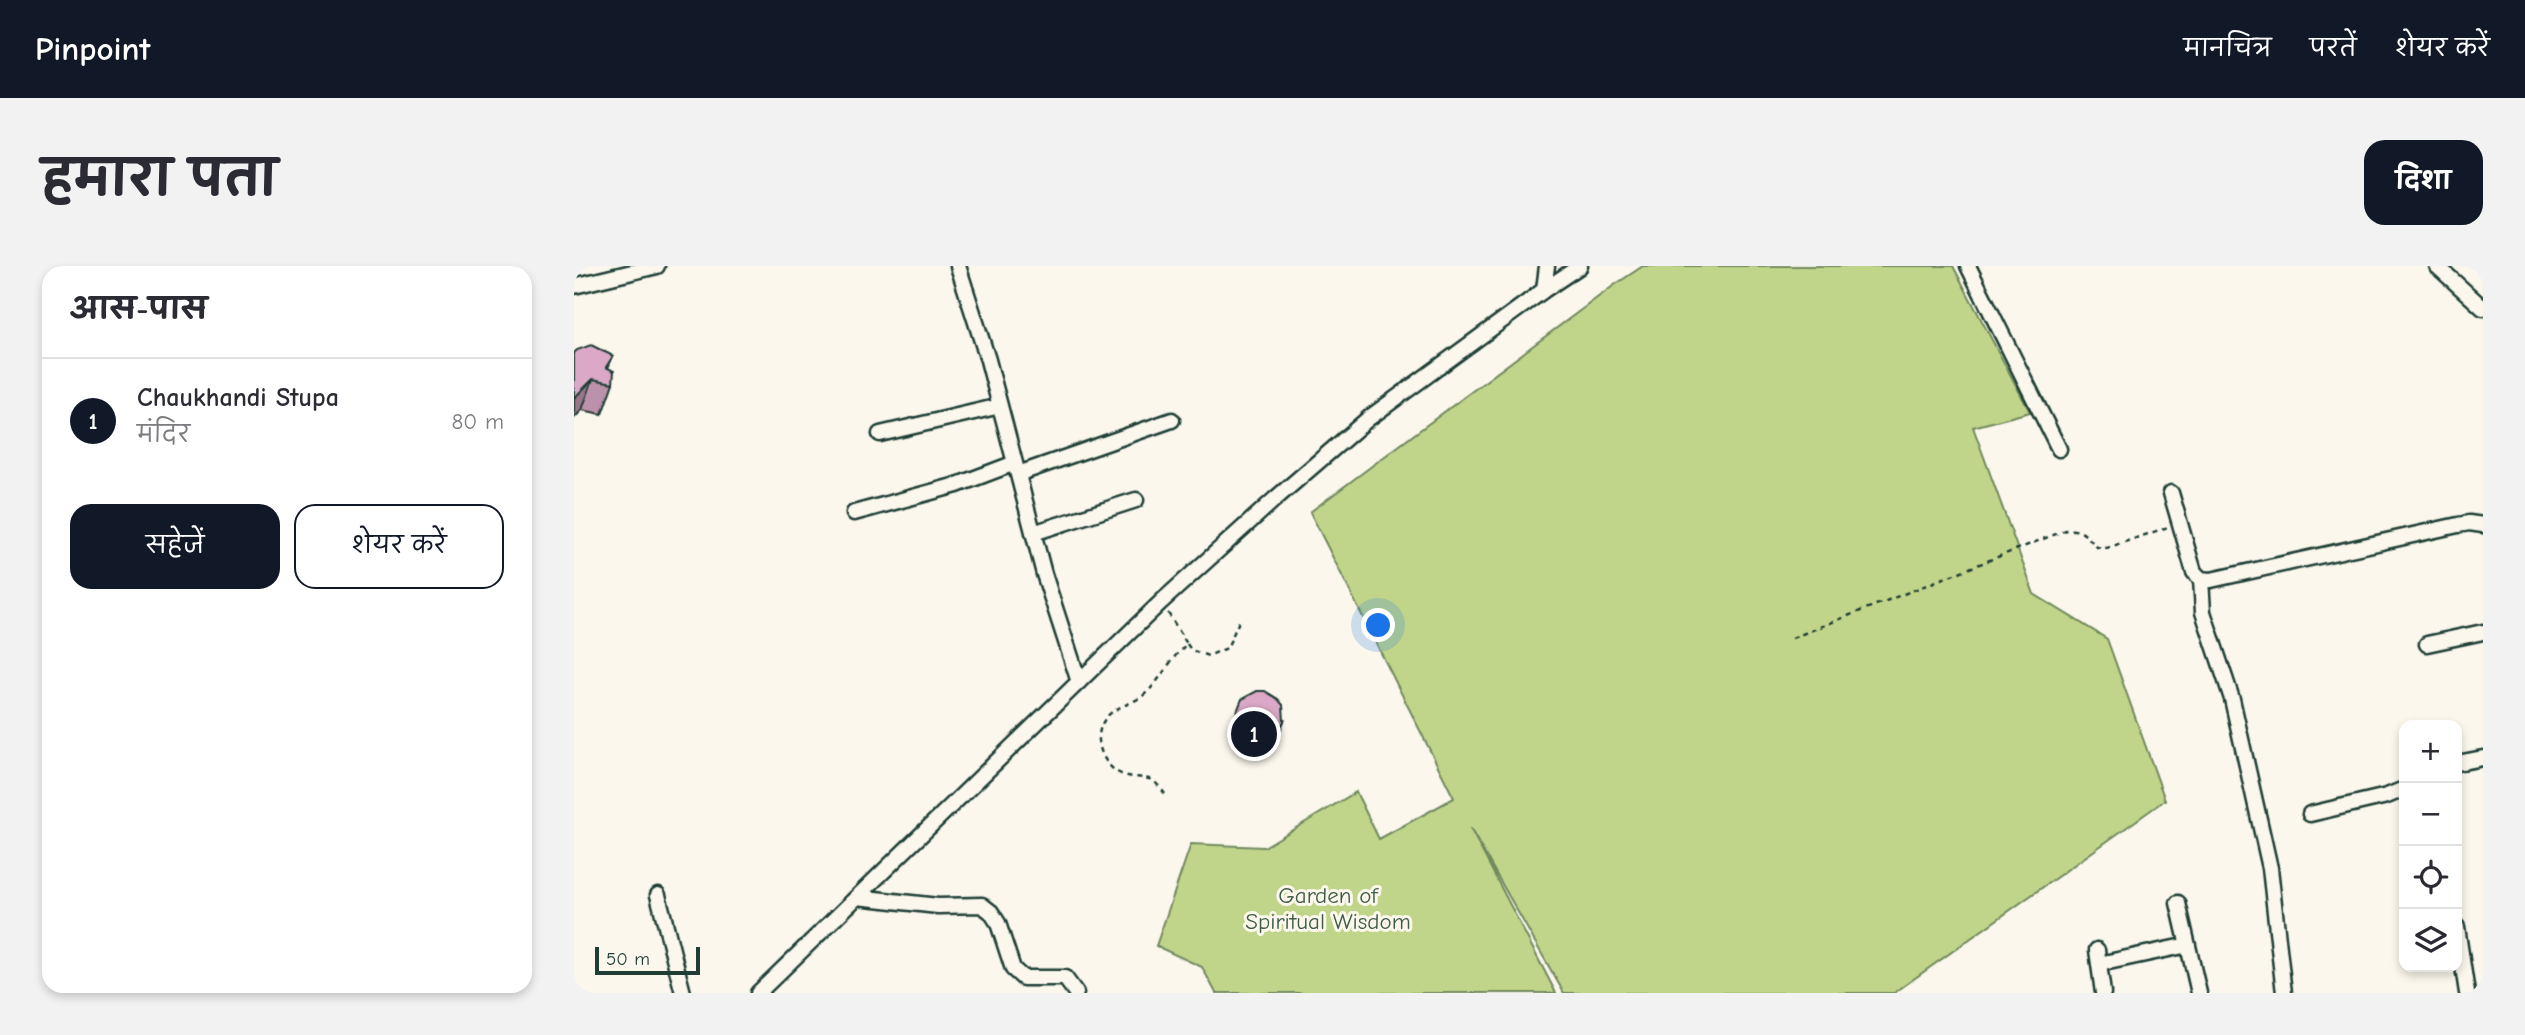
<!DOCTYPE html>
<html lang="hi">
<head>
<meta charset="utf-8">
<style>
  :root { --surface:#fff; --page:#f2f2f3; --text:#2b2b33; --muted:#7c7c81; --line:#e1e1e2; --accent:#111827 }
  body { margin:0; font-family:"Comic Neue","Playpen Sans Deva",sans-serif; background:var(--page); color:var(--text) }
  .controls { position:absolute; right:21px; bottom:21px; display:grid; overflow:hidden; border-radius:14px; box-shadow:0 4px 10px #0003 }
  .controls button { width:63px; height:63px; display:grid; place-items:center; padding:0; border:0; border-bottom:2px solid var(--line); background:var(--surface); color:var(--text); font:35px sans-serif }
  .scale { position:absolute; left:21px; bottom:18px; width:105px; box-sizing:border-box; padding-left:7px; border:4px solid #1f3d34; border-top:0; font-size:19px; line-height:24px; white-space:nowrap; color:#1f3d34; -webkit-text-stroke:5px #fbf7ec; paint-order:stroke }
  .you { position:absolute; left:805px; top:360px; width:24px; height:24px; margin:-18px; border:5px solid #fff; border-radius:50%; background:#1a73e8; box-shadow:0 0 0 10px #1a73e833 }
  .badge { display:grid; place-items:center; width:46px; height:46px; border-radius:50%; background:var(--accent); color:#fff; font-size:23px; font-weight:700 }
  .pin { position:absolute; translate:-50% -50%; border:4px solid #fff; box-shadow:0 2px 7px #0006 }
  .list { margin:0; padding:0; list-style:none }
  h2 { display:flex; justify-content:space-between; align-items:center; height:91px; margin:0; padding:0 28px; font-size:30px }
  h2 small { font-size:23px; font-weight:400; color:var(--muted) }
  .list li { display:grid; grid-template-columns:46px 1fr auto; gap:21px; align-items:center; box-sizing:border-box; height:126px; padding:0 28px; border-top:2px solid var(--line) }
  .list b { display:block; font-size:26px; white-space:nowrap }
  .list p { margin:0; font-size:23px; white-space:nowrap; color:var(--muted) }
  .list em { font-size:23px; font-style:normal; color:var(--muted) }
  .actions { display:flex; gap:14px; padding:21px 28px }
  .actions a { flex:1; padding:16px 0; border:2px solid var(--accent); border-radius:21px; text-align:center; font-size:24px; color:var(--accent) }
  .actions .main { background:var(--accent); color:#fff }
  .icon { flex:none; width:38px; height:38px; fill:none; stroke:currentColor; stroke-width:2; stroke-linecap:round; stroke-linejoin:round }
  .map { position:relative; flex:none; width:1909px; height:727px; overflow:hidden; border-radius:21px }
  header { display:flex; align-items:center; gap:42px; box-sizing:border-box; height:98px; padding:0 35px; background:var(--accent); color:#fff }
  header strong { font-size:33px }
  nav { display:flex; gap:38px; margin-inline-start:auto; font-size:24px }
  .intro { display:flex; align-items:center; justify-content:space-between; box-sizing:border-box; height:168px; padding:0 42px }
  h1 { margin:0; font-size:49px }
  .button { padding:18px 32px; border-radius:21px; background:var(--accent); color:#fff; font-size:24px; font-weight:700 }
  main { display:flex; gap:42px; padding:0 42px }
  aside { flex:1; background:var(--surface); border-radius:21px; box-shadow:0 4px 10px #0003 }
  .map>svg:first-child { display:block }
  .green { fill:#c1d58a; stroke:#70895f; stroke-width:2 }
  .lines { fill:none; stroke-linecap:round; stroke-linejoin:round }
  .minor-casing { stroke:#1f3d34; stroke-width:19 }
  .path { stroke:#1f3d34; stroke-width:2.5; stroke-dasharray:5 5; stroke-linecap:butt }
  .minor { stroke:#fbf7ec; stroke-width:14 }
  .wall { fill:#bc91ab; stroke:#1f3d34; stroke-width:2 }
  .shaded-wall { fill:#99768b; stroke:#1f3d34; stroke-width:2 }
  .building { fill:#dba9c7; stroke:#1f3d34; stroke-width:2 }
  .labels { text-anchor:middle; dominant-baseline:central; stroke-width:6; stroke-linejoin:round; paint-order:stroke }
  .park-label { font-size:23px; fill:#3f5b45; stroke:#fbf7ec }
</style>
</head>
<body>
<header>
<strong>Pinpoint</strong>
<nav><a>मानचित्र</a><a>परतें</a><a>शेयर करें</a></nav>
</header>
<div class="intro"><h1>हमारा पता</h1><a class="button">दिशा</a></div>
<main>
<aside>
<h2>आस-पास<small></small></h2>
<ul class="list">
<li><span class="badge">1</span><div><b>Chaukhandi Stupa</b><p>मंदिर</p></div><em>80 m</em></li>
</ul>
<div class="actions"><a class="main">सहेजें</a><a>शेयर करें</a></div>
</aside>
<div class="map">
<svg width="1909" height="727" viewBox="0 0 1909 727">
  <rect width="100%" height="100%" fill="#fbf7ec"/>
  <filter id="ink" filterUnits="userSpaceOnUse"><feTurbulence type="fractalNoise" baseFrequency=".0143" numOctaves="2"/><feDisplacementMap in="SourceGraphic" scale="14" xChannelSelector="R" yChannelSelector="G"/><feConvolveMatrix kernelMatrix="1 2 1 2 8 2 1 2 1" color-interpolation-filters="sRGB"/></filter>
  <g filter="url(#ink)">
    <path class="green" d="M 1069,0 L 1379,0 L 1456,146 L 1399,161 L 1460,328 L 1533,373 L 1591,534 L 1320,727 L 990,727 L 896,562 L 982,727 L 642,727 L 628,701 L 582,680 L 617,578 L 690,581 L 782,526 L 805,573 L 880,532 L 736,246 L 1039,20 Z"/>
    <g class="lines">
      <g class="minor-casing">
        <path id="minor" d="M 384,0 L 414,94 L 470,308 L 505,416
          M 1394,0 L 1485,183
          M 1863,0 L 1909,42
          M 0,20 L 83,0
          M 970,24 L 973,0
          M 306,168 L 426,140
          M 444,208 L 598,154
          M 1597,227 L 1620,306 L 1627,313 L 1637,314 L 1884,259 L 1895,257 L 1909,259
          M 280,247 L 383,219 L 441,197
          M 459,267 L 562,234
          M 1627,313 L 1629,346 L 1658,433 L 1696,602 L 1710,727
          M 1853,378 L 1909,366
          M 1883,497 L 1909,492
          M 1736,548 L 1813,530 L 1830,523
          M 84,629 L 109,727
          M 283,631 L 364,640 L 408,639 L 417,646 L 424,657 L 439,703 L 449,712 L 491,712 L 502,727
          M 1604,637 L 1625,727
          M 1883,661 L 1893,727
          M 1523,684 L 1529,727
          M 1525,698 L 1614,679
          M 184,727 L 587,336 L 701,233 L 795,152 L 970,24 L 1006,0"/>
      </g>
      <path class="path" d="M 1218,372 L 1492,264 C 1508,262 1512,270 1523,281 L 1533,282 L 1594,261
        M 613,378 L 617,384 L 634,390 L 653,382 L 666,353
        M 591,528 C 587,523 582,515 575,513 C 563,510 551,513 539,503 C 523,489 518,461 538,446 C 548,439 562,436 571,428 C 588,413 596,392 613,378 L 594,347"/>
      <use href="#minor" class="minor"/>
    </g>
    <path class="wall" d="M 0,87 L 39,90 L 34,102 L 39,117 L 28,148 L 8,144 L 0,152 Z
      M 662,448 L 704,471 L 697,484 L 690,489 L 674,490 L 661,481 L 656,465 Z"/>
    <path class="shaded-wall" d="M 19,113 L 8,144 L 0,152 L 0,134 L 1,131 Z
      M 710,455 L 704,471 L 697,484 L 690,489 L 674,490 L 680,473 Z"/>
    <path class="building" d="M 17,79 L 39,90 L 32,101 L 40,105 L 39,117 L 19,113 L 1,131 L 0,130 L 0,87 L 3,84 Z
      M 683,425 L 691,425 L 704,433 L 709,439 L 710,455 L 703,468 L 696,472 L 680,473 L 667,464 L 662,448 L 668,433 Z"/>
  </g>
  <g class="labels">
    <g class="park-label">
      <text x="754" y="629">Garden of<tspan x="754" dy="26">Spiritual Wisdom</tspan></text>
    </g>
  </g>
</svg>
<div class="controls">
<button>+</button>
<button>−</button>
<button><svg class="icon" aria-label="locate" viewBox="0 0 24 24"><circle cx="12" cy="12" r="6"/><path d="M12 2v4M12 18v4M2 12h4M18 12h4"/></svg></button>
<button><svg class="icon" aria-label="layers" viewBox="0 0 24 24"><path d="M12 4l9 5-9 5-9-5zM3 14l9 5 9-5"/></svg></button>
</div>
<div class="scale">50 m</div>
<div class="you"></div>
<div class="pin badge" style="left:680px;top:468px">1</div>
</div>
</main>
</body>
</html>
